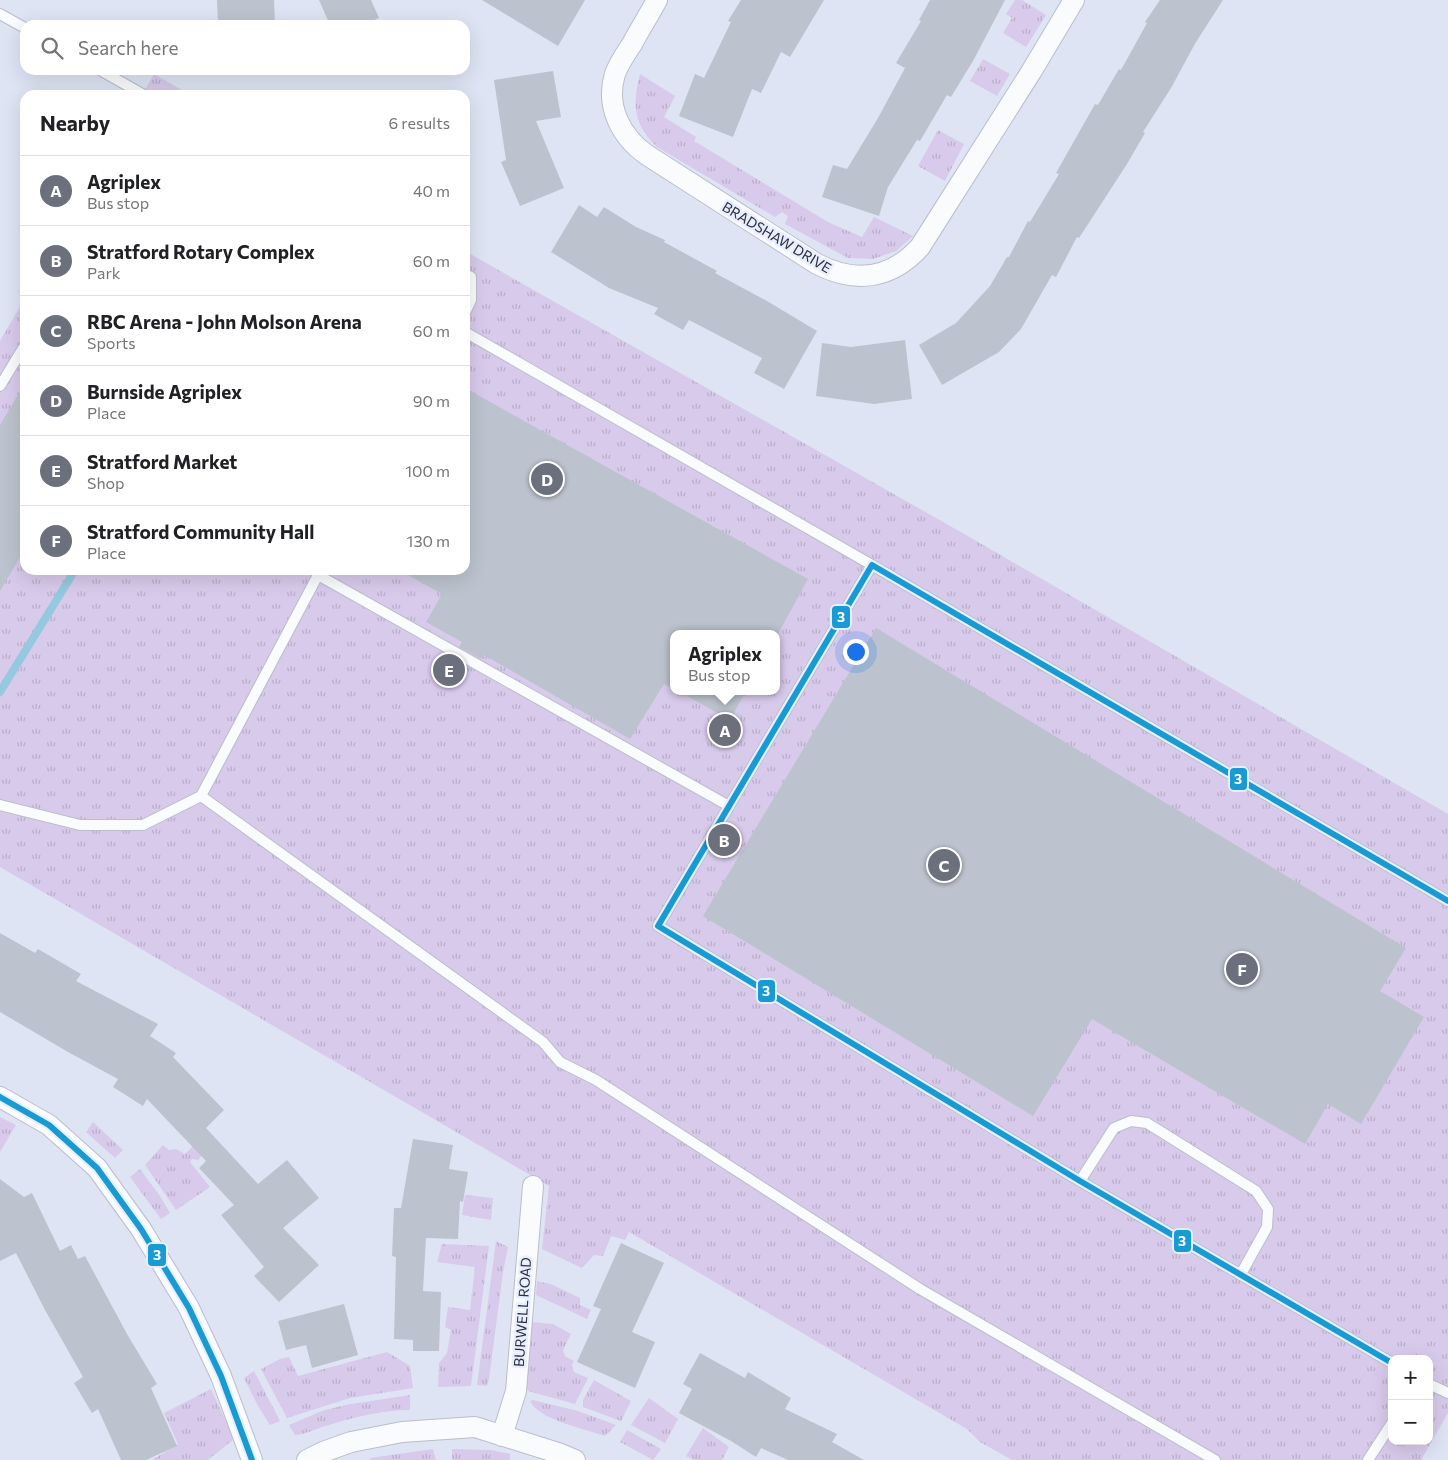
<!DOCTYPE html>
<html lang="en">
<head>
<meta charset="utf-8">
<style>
  :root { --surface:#fff; --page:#f6f6f6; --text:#202124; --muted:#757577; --line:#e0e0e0; --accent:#6b707c }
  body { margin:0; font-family:Commissioner,sans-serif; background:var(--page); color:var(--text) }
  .controls { position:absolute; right:15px; bottom:15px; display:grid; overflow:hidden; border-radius:10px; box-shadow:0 5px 20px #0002 }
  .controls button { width:45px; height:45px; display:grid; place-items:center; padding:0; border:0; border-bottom:1px solid var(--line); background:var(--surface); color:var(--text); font:25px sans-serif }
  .you { position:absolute; left:855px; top:651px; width:18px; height:18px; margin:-12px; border:4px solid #fff; border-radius:50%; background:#1a73e8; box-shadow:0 0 0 8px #1a73e833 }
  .badge { display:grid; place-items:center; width:32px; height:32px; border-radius:50%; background:var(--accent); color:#fff; font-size:16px; font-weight:700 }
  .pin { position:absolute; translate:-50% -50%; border:2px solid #fff; box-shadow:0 1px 5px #0006 }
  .popup { position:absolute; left:670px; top:630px; width:110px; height:65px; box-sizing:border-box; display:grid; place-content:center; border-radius:10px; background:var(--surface); filter:drop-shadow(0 1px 4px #0005); font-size:16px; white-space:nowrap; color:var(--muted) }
  .popup b { font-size:19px; color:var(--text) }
  .popup::after { content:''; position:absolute; left:50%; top:100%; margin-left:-10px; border:10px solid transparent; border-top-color:var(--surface) }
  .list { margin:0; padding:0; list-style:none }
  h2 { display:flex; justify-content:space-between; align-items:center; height:65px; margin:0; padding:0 20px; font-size:21px }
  h2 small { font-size:16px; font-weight:400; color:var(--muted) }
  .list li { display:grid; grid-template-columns:32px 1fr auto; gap:15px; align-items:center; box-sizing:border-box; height:70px; padding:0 20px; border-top:1px solid var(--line) }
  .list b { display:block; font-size:19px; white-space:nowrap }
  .list p { margin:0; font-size:16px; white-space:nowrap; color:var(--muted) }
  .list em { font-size:16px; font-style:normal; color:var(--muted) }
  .icon { flex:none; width:28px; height:28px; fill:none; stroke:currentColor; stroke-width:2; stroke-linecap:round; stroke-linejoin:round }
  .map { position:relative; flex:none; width:1448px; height:1460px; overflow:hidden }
  .search { position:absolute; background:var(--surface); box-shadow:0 5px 20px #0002; left:20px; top:20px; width:450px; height:55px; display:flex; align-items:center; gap:12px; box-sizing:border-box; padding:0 18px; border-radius:15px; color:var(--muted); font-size:19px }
  .panel { position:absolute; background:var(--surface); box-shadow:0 5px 20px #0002; left:20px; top:90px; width:450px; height:485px; border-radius:15px }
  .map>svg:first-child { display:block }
  .grass { fill:url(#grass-tufts); fill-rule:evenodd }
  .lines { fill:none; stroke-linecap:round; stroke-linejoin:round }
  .stream { stroke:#94c9df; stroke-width:8 }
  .building { fill:#bcc3ce }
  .service-casing { stroke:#babeca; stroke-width:12 }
  .minor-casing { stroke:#babeca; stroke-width:22 }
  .service { stroke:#fafbfd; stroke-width:10 }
  .minor { stroke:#fafbfd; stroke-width:20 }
  .bus-1-casing { stroke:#e7eeff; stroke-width:10 }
  .bus-1 { stroke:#189ad3; stroke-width:6 }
  .labels { text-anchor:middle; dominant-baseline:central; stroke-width:5; stroke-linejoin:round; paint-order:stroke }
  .street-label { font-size:14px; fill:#2d313c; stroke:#e7eeff }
  .line-badge { stroke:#e7eeff; stroke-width:2 }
  .badge-label { font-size:14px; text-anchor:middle; font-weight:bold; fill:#fff }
</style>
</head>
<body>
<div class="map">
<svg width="1448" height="1460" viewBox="0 0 1448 1460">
  <defs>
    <pattern id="grass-tufts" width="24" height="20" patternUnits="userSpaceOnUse" patternTransform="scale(1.25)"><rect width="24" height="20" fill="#d8caeb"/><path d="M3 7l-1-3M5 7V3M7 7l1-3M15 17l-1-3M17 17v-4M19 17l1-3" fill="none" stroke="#baaeca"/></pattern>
  </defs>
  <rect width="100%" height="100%" fill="#dee4f4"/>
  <path class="grass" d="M 1015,0 L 1022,0 L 1046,15 L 1026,47 L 1003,33 L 1012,18 L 1006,14 Z
    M 983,59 L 1010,74 L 997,96 L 970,81 Z
    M 154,74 L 191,95 L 142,95 Z
    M 640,74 L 675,96 L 664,117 L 696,137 L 694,141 L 828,222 L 862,237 L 874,217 L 913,236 L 896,251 L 873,259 L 848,258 L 785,224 L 788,216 L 782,212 L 775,217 L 657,147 C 633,124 632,105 640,74 Z
    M 938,130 L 964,144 L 945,181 L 918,166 Z
    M 465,251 L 966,535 L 1448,814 L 1448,1413 L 1421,1460 L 1012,1460 L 980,1442 L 967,1429 L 629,1232 L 625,1240 L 611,1236 L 603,1256 L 594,1255 L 582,1268 L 542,1249 L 549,1186 L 0,867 L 0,341 L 25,298 L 25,570 L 465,570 ZM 674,634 L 776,634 L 776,691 L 674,691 ZM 1392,1359 L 1429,1359 L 1429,1441 L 1392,1441 Z
    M 0,1117 L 16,1125 L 0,1152 Z
    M 93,1122 L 123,1150 L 115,1158 L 86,1132 Z
    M 202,1137 L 210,1147 L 198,1160 L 192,1159 L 190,1162 L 210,1187 L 176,1210 L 145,1165 L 163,1145 L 169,1150 L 176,1149 L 185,1154 Z
    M 140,1169 L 160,1196 L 170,1213 L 161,1219 L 130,1177 Z
    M 465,1195 L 493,1198 L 491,1220 L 462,1215 Z
    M 496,1241 L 508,1247 L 503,1272 L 489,1379 L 487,1386 L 477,1385 Z
    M 442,1244 L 489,1246 L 471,1386 L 438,1387 L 439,1363 L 447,1353 L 451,1330 L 445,1327 L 448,1307 L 470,1310 L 475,1267 L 437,1262 Z
    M 537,1281 L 553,1285 L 580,1298 L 580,1305 L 591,1310 L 587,1319 L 536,1295 Z
    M 532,1322 L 553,1324 L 571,1334 L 563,1350 L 565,1356 L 574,1361 L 572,1365 L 574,1372 L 588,1378 L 575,1404 L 528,1391 L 525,1387 Z
    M 387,1352 L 410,1366 L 413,1388 L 350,1398 L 287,1418 L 261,1369 L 280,1359 L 289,1357 L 298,1376 Z
    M 254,1371 L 280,1421 L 270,1425 L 258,1406 L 244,1378 Z
    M 594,1380 L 631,1401 L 621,1421 L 583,1407 L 583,1400 Z
    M 211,1389 L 234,1439 L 208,1460 L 152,1460 L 178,1444 L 164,1413 Z
    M 410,1395 L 410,1410 C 382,1410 355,1417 329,1425 C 317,1428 307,1434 295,1435 L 289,1425 L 322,1411 L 345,1405 Z
    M 649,1398 L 678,1419 L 665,1443 L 631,1425 Z
    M 533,1400 L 578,1411 L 616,1425 L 605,1436 C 585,1429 539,1420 530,1401 Z
    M 703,1428 L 729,1447 L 722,1460 L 694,1460 L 686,1456 Z
    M 627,1430 L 661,1449 L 653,1460 L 620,1442 Z
    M 433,1449 L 436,1460 L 370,1460 L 370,1458 Z
    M 452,1449 L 491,1450 L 510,1454 L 510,1460 L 452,1460 Z"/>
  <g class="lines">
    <path class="stream" d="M 0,692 L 75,570"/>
  </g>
  <path class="building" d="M 217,0 L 274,0 L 275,25 L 218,25 Z
    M 319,0 L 371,0 L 379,18 L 363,25 L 330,25 Z
    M 482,0 L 585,0 L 558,46 Z
    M 741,0 L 824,0 L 790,57 L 781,52 L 761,93 L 752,89 L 733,137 L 679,116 L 695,74 L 704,78 L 731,22 L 728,21 Z
    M 930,0 L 1005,0 L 973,61 L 951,97 L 947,95 L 920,141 L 917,140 L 888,187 L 879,216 L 822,197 L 833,165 L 847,169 L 878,118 L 905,68 L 896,63 L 921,21 L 919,20 Z
    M 1160,0 L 1223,0 L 1196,42 L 1171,88 L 1143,132 L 1145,133 L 1127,164 L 1079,238 L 1077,237 L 1056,277 L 1052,275 L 1021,329 L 999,352 L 942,385 L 919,345 L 956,323 L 990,286 L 1007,257 L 1009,257 L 1028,221 L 1030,222 L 1059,174 L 1056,173 L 1095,104 L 1098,105 L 1119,69 L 1121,70 L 1147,23 L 1145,22 Z
    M 553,71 L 561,117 L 536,121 L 564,188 L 520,206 L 501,162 L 506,160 L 494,80 Z
    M 579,205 L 597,217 L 604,207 L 636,227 L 665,240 L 664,242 L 717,271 L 715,273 L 767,301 L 817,331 L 784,389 L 754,373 L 762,358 L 689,320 L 683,330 L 654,314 L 658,308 L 609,288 L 551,252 Z
    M 905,340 L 912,399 L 874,404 L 816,396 L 822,343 L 851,347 Z
    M 25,383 L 25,549 L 0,591 L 0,425 Z
    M 465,388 L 808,579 L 778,634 L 674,634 L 674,689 L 664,684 L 630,739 L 484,655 L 481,659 L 459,647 L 462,642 L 426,622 L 442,594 L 399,570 L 465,570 Z
    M 876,628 L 1406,948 L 1380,991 L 1424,1017 L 1361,1124 L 1328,1104 L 1305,1144 L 1092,1019 L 1033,1116 L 703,916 Z
    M 678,691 L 746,691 L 730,720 Z
    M 0,933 L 35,953 L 38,949 L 81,974 L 76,981 L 158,1024 L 150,1036 L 176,1053 L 173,1057 L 224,1110 L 206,1128 L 258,1184 L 287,1160 L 319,1198 L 283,1228 L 319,1265 L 279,1302 L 254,1276 L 264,1267 L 221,1215 L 234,1205 L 199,1168 L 206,1161 L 147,1099 L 143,1106 L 113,1087 L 118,1079 L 68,1052 L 0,1012 Z
    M 413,1139 L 453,1145 L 449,1169 L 468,1172 L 463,1202 L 460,1201 L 458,1239 L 426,1238 L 423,1291 L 441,1292 L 439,1351 L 413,1351 L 413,1340 L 394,1339 L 396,1257 L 392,1256 L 394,1208 L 401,1208 Z
    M 0,1179 L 24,1197 L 32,1193 L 60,1251 L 71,1245 L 78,1259 L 85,1256 L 127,1334 L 157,1384 L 151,1388 L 177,1446 L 146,1460 L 121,1460 L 98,1409 L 92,1413 L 74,1383 L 83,1377 L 45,1310 L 16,1253 L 0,1261 Z
    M 621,1243 L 664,1263 L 632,1332 L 655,1342 L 635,1388 L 577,1362 L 601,1309 L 593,1306 Z
    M 344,1304 L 358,1355 L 312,1368 L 306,1345 L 286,1350 L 278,1321 Z
    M 700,1353 L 745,1378 L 748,1372 L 791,1398 L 785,1409 L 837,1434 L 832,1442 L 864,1460 L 788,1460 L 761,1448 L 756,1457 L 731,1441 L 679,1413 L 692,1389 L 683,1384 Z"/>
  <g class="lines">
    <g class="service-casing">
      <path id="service" d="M 0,14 L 25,28
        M 100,70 L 144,95
        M 465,274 L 471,277 L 471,300 L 465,313
        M 465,332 L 872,565
        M 0,386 L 25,345
        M 321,571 L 318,575 L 729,806
        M 318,575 L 201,796 L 543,1042 L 560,1062 L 596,1080 L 920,1289 L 1215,1460
        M 0,805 L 80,825 L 143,825 L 201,796
        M 1080,1181 L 1114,1128 L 1131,1121 L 1147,1123 L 1256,1191 L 1268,1209 L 1267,1227 L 1241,1274
        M 1392,1363 L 1080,1181 L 658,926 L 872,565 L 1448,901
        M 1429,1384 L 1448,1393
        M 1368,1460 L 1392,1423"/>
    </g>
    <g class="minor-casing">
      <path id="minor" d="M 657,0 C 649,15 640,29 632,44 C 626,53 619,63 615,74 C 605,106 621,137 647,155 L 817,264 C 856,284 891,279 920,247 L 1031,72 L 1074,0
        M 0,1097 L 49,1125 L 97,1168 L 141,1229 L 189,1308 L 221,1376 L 252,1460
        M 502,1436 L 516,1391 L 533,1186
        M 307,1460 L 323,1452 L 351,1442 L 402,1432 L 475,1427 L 558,1453 L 575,1460"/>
    </g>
    <use href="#service" class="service"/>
    <use href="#minor" class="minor"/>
    <g class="bus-1-casing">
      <path id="bus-1" d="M 0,1097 L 49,1125 L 97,1168 L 141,1229 L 189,1308 L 221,1376 L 252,1460
        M 1392,1363 L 1080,1181 L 658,926 L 872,565 L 1448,901"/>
    </g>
    <use href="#bus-1" class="bus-1"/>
  </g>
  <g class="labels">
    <g class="street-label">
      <text transform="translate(777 237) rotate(31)">BRADSHAW DRIVE</text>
      <text transform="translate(522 1312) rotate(-86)">BURWELL ROAD</text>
    </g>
  </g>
  <g class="line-badge">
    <rect x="831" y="605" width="20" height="24" rx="5" fill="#189ad3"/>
    <rect x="1229" y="767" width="19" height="24" rx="5" fill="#189ad3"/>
    <rect x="757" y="979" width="19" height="24" rx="5" fill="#189ad3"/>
    <rect x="1173" y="1229" width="19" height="24" rx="5" fill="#189ad3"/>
    <rect x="147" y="1243" width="20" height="24" rx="5" fill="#189ad3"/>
  </g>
  <g class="badge-label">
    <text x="841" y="622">3</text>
    <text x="1238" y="784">3</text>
    <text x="766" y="996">3</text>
    <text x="1182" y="1246">3</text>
    <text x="157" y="1260">3</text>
  </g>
</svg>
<div class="controls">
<button>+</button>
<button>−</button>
</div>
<div class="you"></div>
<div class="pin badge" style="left:725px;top:730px">A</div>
<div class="popup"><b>Agriplex</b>Bus stop</div>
<div class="pin badge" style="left:724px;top:840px">B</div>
<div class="pin badge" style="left:944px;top:865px">C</div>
<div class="pin badge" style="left:547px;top:479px">D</div>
<div class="pin badge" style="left:449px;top:670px">E</div>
<div class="pin badge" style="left:1242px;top:969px">F</div>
<div class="search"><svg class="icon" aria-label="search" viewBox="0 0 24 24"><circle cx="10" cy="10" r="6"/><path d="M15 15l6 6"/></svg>Search here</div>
<section class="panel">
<h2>Nearby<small>6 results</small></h2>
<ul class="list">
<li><span class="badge">A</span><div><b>Agriplex</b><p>Bus stop</p></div><em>40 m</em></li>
<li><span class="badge">B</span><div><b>Stratford Rotary Complex</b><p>Park</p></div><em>60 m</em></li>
<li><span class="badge">C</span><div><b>RBC Arena - John Molson Arena</b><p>Sports</p></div><em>60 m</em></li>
<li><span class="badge">D</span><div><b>Burnside Agriplex</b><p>Place</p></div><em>90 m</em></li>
<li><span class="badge">E</span><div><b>Stratford Market</b><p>Shop</p></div><em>100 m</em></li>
<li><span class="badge">F</span><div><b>Stratford Community Hall</b><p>Place</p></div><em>130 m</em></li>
</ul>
</section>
</div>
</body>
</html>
